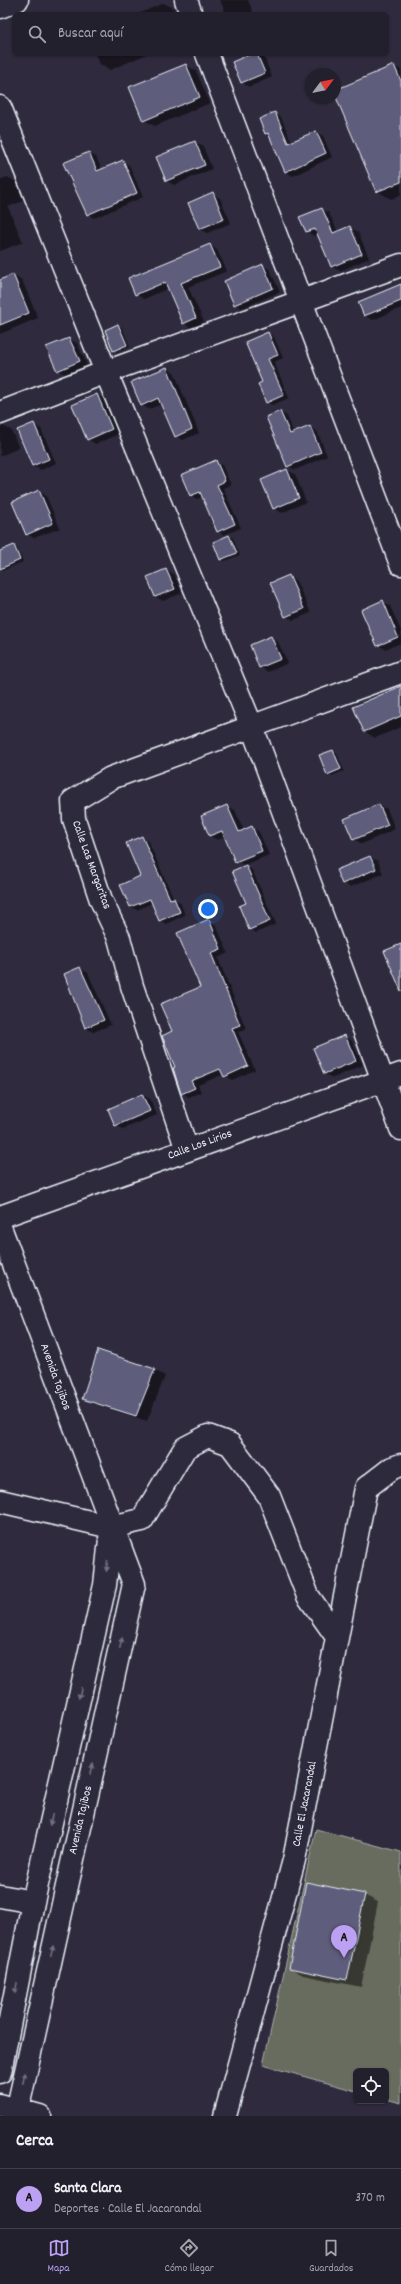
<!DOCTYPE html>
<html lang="es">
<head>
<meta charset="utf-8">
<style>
  :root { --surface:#23202e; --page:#2b2836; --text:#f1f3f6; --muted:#a3a3aa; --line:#403e4a; --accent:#bca0f2 }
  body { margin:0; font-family:Dekko,sans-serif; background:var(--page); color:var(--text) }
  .controls { position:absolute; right:12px; bottom:12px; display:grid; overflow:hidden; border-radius:6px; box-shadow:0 1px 3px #0004 }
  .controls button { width:36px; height:36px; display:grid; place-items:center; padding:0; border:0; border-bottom:1px solid var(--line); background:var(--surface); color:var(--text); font:20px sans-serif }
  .compass { position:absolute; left:305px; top:68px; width:36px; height:36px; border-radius:50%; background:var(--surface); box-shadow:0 1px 3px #0004; rotate:58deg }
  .you { position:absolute; left:208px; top:909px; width:14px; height:14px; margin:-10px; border:3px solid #fff; border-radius:50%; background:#1a73e8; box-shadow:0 0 0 6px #1a73e833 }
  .badge { display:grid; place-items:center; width:26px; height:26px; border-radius:50%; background:var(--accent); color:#111; font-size:13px; font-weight:700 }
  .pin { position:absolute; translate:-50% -33px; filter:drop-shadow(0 1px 2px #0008) }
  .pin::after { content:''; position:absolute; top:21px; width:14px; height:12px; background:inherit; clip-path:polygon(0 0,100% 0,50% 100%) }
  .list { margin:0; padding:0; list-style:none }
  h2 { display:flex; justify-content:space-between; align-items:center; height:52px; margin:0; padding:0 16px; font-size:17px }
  h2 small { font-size:13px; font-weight:400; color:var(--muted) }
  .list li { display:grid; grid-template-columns:26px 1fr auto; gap:12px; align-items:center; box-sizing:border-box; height:60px; padding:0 16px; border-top:1px solid var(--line) }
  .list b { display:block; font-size:15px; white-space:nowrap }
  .list p { margin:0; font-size:13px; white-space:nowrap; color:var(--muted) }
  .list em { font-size:13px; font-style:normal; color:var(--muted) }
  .icon { flex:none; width:22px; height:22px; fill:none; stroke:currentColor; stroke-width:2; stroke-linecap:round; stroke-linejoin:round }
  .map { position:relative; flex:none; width:401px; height:2116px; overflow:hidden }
  .search { position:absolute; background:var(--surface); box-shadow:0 1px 3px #0004; left:12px; right:12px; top:12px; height:44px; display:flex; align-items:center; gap:10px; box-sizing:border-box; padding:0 14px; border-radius:6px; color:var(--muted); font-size:15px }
  .sheet { height:112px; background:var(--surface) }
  nav { display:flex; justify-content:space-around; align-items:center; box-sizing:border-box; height:56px; border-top:1px solid var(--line); background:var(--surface); font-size:11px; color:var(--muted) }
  nav a { display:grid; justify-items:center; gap:2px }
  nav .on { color:var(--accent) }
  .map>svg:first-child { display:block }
  .garden { fill:#676c5e; stroke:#a8aeab }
  .shadow { fill:#0007; fill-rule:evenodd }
  .building { fill:#5f5d7b; stroke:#e8f1f8 }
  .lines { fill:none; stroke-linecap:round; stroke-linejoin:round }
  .minor-casing { stroke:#e8f1f8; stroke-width:25 }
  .minor { stroke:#2f2a3d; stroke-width:22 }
  .oneway { fill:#70707e }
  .labels { text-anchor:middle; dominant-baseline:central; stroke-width:3; stroke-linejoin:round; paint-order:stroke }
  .street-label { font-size:12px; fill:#e8f1f8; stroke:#2f2a3d }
</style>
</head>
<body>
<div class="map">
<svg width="401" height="2116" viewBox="0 0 401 2116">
  <rect width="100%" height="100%" fill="#2f2a3d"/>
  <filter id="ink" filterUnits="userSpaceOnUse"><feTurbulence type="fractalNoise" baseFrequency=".025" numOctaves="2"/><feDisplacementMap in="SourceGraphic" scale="8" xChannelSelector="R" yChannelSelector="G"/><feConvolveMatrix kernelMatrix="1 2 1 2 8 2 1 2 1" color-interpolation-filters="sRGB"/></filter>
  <g filter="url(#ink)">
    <path class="garden" d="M 316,1829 L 401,1852 L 401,2103 L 386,2099 L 386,2071 L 356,2071 L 356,2091 L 263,2065 Z"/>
    <path class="shadow" d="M 220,0 L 248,0 L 253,12 L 247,14 L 226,14 Z
      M 164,3 L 174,9 L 176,14 L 138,14 Z
      M 95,54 L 147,54 L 110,70 L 100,64 Z
      M 253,54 L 264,57 L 272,77 L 249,87 L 242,82 Z
      M 185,65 L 196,71 L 210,103 L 155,126 L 144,120 Z
      M 394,66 L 401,70 L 401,195 L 391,199 L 377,191 L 335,91 Z
      M 275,113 L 281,117 L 292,143 L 316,132 L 323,136 L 332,157 L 293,176 L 286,172 L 270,135 L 266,133 Z
      M 195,142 L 203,146 L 212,169 L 174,185 L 167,181 Z
      M 89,153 L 96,157 L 102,170 L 123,162 L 129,165 L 143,197 L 94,218 L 88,214 Z
      M 7,177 L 15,181 L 23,201 L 8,207 L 23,242 L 0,251 L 0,180 Z
      M 213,194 L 220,198 L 231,223 L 207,233 L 199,229 Z
      M 322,209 L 329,213 L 338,232 L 350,227 L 358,232 L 369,258 L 340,271 L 332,267 L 318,235 L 314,236 L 307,232 Z
      M 210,245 L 217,250 L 227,271 L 188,287 L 204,322 L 191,328 L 184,323 L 169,288 L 144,299 L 136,294 Z
      M 263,265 L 270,270 L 280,292 L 242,308 L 235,304 Z
      M 13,275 L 22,280 L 38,318 L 0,334 L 0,281 Z
      M 401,285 L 401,308 L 373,320 L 365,316 L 360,303 Z
      M 118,325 L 122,327 L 130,347 L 118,352 L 114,350 Z
      M 268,333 L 274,337 L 283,358 L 274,362 L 289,398 L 272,405 L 266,402 L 263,382 Z
      M 69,339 L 77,343 L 87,365 L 65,374 L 57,370 L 48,348 Z
      M 167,368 L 174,372 L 199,433 L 183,440 L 175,436 L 162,404 L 149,409 L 141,405 Z
      M 97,395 L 105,400 L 119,434 L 95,444 L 88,439 Z
      M 280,412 L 287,416 L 294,434 L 310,427 L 317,431 L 327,456 L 295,470 L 288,466 Z
      M 34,424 L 41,429 L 56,463 L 41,470 L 33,466 L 18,431 Z
      M 3,426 L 11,430 L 19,448 L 0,456 L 0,427 Z
      M 216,462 L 222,465 L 231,485 L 223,488 L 241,528 L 224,535 L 218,531 L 203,497 L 197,499 L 191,496 Z
      M 287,470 L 295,474 L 306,502 L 282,513 L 274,508 Z
      M 39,491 L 46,496 L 60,528 L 34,538 L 27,534 Z
      M 229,536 L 233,538 L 240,555 L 225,561 L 221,559 L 214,542 Z
      M 14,546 L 17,548 L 23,562 L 4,570 L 0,568 L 0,552 Z
      M 166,570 L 174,574 L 182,593 L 163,601 L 156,597 Z
      M 289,576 L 296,581 L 311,613 L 293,620 L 286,616 Z
      M 382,602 L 390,606 L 401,631 L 401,643 L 385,649 L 378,645 Z
      M 271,637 L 278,642 L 288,663 L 268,672 L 260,667 Z
      M 401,687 L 401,727 L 375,738 L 364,731 Z
      M 333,751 L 337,753 L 344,771 L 332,776 L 328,774 Z
      M 379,805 L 387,809 L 395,829 L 362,844 L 354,839 Z
      M 227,806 L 235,810 L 244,831 L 252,827 L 259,832 L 269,855 L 244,865 L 252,870 L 276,924 L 256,933 L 250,929 L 246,866 L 236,861 L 226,836 L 218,840 L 210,836 Z
      M 142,837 L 148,841 L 174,899 L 180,902 L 185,915 L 166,924 L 160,920 L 152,903 L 137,910 L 130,906 L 141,877 ZM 157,872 L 159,872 L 173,903 L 171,904 Z
      M 370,857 L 378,861 L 383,874 L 350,887 L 343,883 Z
      M 209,921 L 216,925 L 228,953 L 218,958 L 246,1029 L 238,1032 L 255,1070 L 232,1080 L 224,1074 L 198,1085 L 201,1092 L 189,1097 L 182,1093 L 176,1067 L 173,1032 L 202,988 Z
      M 80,968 L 88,973 L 111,1025 L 93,1032 L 86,1028 Z
      M 345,1036 L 352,1041 L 363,1065 L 333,1078 L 325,1074 L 315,1049 Z
      M 142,1095 L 150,1099 L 157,1115 L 123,1129 L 116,1125 Z
      M 154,1370 L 165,1376 L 147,1421 L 94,1404 L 83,1398 Z
      M 364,1895 L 378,1902 L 361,1987 L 303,1975 L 290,1968 Z"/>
    <path class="building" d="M 251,54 L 257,54 L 265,73 L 241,83 L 232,62 Z
      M 186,64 L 200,97 L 143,121 L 129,87 Z
      M 394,65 L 401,81 L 401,182 L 376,192 L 335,95 L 335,90 Z
      M 275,112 L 288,143 L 316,131 L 326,153 L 285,172 L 268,133 L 265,134 L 259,119 Z
      M 195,141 L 205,165 L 166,181 L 156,157 Z
      M 89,152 L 97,171 L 123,160 L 137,193 L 87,215 L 63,163 Z
      M 213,192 L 224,219 L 199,229 L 188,203 Z
      M 322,208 L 333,233 L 350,226 L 362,254 L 331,267 L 315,229 L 306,232 L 299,217 Z
      M 210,244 L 220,267 L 181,283 L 196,318 L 183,324 L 165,282 L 135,295 L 128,278 Z
      M 263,264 L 273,288 L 234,305 L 224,281 Z
      M 13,274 L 29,313 L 0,325 L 0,280 Z
      M 401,284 L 401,301 L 364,316 L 358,302 Z
      M 118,324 L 127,345 L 113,351 L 105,330 Z
      M 268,332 L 278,355 L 268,359 L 284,395 L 266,403 L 258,384 L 262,382 L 245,342 Z
      M 69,338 L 80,361 L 57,371 L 46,347 Z
      M 167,367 L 192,429 L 175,437 L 158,398 L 141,406 L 131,382 Z
      M 97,394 L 112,429 L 87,440 L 72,405 Z
      M 280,411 L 290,434 L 310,426 L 321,452 L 287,467 L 266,417 Z
      M 34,423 L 49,459 L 32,466 L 17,430 Z
      M 216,460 L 225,481 L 217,485 L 235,524 L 217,532 L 200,492 L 190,496 L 181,475 Z
      M 287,469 L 299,498 L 273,509 L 261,480 Z
      M 39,490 L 53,523 L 26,535 L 12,502 Z
      M 229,535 L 237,553 L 220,560 L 213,542 Z
      M 14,545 L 20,560 L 0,569 L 0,551 Z
      M 166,569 L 175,589 L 155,597 L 147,577 Z
      M 289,575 L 304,609 L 285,617 L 270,583 Z
      M 383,600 L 398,637 L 377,646 L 361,610 Z
      M 271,636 L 281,659 L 259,668 L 250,645 Z
      M 401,686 L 401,716 L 364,732 L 353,707 Z
      M 333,750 L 341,769 L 327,775 L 319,755 Z
      M 379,804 L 388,825 L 353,840 L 344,819 Z
      M 227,805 L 239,832 L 252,826 L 262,851 L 235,862 L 222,831 L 209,836 L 201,816 Z
      M 142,836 L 170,899 L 174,898 L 180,912 L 159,921 L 150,899 L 130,907 L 120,885 L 140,876 L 126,843 Z
      M 370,856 L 376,869 L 342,884 L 336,870 Z
      M 246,865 L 270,921 L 249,930 L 239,906 L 246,903 L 232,871 Z
      M 209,919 L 221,949 L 211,953 L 240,1025 L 232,1028 L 248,1066 L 224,1077 L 220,1069 L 191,1081 L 195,1088 L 181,1094 L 173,1068 L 175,1067 L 162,1036 L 172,1031 L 160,1004 L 200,987 L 177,933 Z
      M 401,944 L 401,991 L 384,951 Z
      M 80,967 L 104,1020 L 85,1028 L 64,974 Z
      M 345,1035 L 356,1061 L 324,1074 L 313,1048 Z
      M 142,1094 L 150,1111 L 115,1126 L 108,1109 Z
      M 98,1350 L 155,1369 L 136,1416 L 82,1399 Z
      M 306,1882 L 365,1894 L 347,1980 L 289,1968 Z"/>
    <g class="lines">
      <g class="minor-casing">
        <path id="minor" d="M 186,0 L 191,14
          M 0,7 L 17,0
          M 207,54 L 401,564
          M 0,107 L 106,372 L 252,727 L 401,1129
          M 0,413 L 106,372 L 401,265
          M 187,1150 L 132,986 L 119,938 L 101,900 L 74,819 L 73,801 L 111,778 L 401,672
          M 0,1217 L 401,1074
          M 0,1227 L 134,1584 L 16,2116
          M 0,1501 L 111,1527 L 142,1520 L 185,1448 L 208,1436 L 230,1444 L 269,1496 L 308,1596 L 337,1637
          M 0,1896 L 33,1902
          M 0,2072 L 33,1902 L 105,1585 L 111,1530
          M 0,2105 L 40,2116
          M 225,2116 L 294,1860 L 366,1488 L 392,1468 L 401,1465"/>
      </g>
      <use href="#minor" class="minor"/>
    </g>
    <defs><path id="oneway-solid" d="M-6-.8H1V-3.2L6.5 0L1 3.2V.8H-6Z"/></defs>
    <g class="oneway">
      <use href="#oneway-solid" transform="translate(107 1566) rotate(96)"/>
      <use href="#oneway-solid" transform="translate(121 1643) rotate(-77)"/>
      <use href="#oneway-solid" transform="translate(80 1693) rotate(103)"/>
      <use href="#oneway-solid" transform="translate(92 1769) rotate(-77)"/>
      <use href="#oneway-solid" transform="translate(51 1820) rotate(103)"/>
      <use href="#oneway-solid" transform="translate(52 1951) rotate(-77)"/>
      <use href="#oneway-solid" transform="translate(16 1988) rotate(101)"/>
      <use href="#oneway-solid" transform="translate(24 2078) rotate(-77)"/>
    </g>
  </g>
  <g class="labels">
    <g class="street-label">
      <text transform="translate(91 865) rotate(70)">Calle Las Margaritas</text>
      <text transform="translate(200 1145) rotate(-20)">Calle Los Lirios</text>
      <text transform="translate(55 1377) rotate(70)">Avenida Tajibos</text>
      <text transform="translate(305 1804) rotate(-79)">Calle El Jacarandal</text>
      <text transform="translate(81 1820) rotate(-77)">Avenida Tajibos</text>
    </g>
  </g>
</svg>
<div class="controls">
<button><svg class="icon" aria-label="locate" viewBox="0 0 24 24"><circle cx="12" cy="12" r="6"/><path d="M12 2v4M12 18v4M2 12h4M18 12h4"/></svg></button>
</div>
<svg class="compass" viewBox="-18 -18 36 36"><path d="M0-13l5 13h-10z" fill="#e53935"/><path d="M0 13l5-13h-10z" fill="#a3a3aa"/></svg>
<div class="you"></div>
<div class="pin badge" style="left:344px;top:1958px">A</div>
<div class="search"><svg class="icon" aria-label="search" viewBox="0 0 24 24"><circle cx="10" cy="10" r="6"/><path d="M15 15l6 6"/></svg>Buscar aquí</div>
</div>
<section class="sheet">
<h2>Cerca<small></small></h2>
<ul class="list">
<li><span class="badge">A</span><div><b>Santa Clara</b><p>Deportes · Calle El Jacarandal</p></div><em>370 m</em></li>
</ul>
</section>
<nav>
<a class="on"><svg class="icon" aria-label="map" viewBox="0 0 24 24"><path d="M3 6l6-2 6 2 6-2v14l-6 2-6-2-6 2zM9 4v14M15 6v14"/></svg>Mapa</a>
<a><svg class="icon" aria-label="directions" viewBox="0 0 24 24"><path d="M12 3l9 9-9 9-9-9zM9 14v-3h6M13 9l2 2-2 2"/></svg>Cómo llegar</a>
<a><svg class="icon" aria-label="saved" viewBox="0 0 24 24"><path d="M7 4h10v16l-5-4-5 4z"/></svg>Guardados</a>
</nav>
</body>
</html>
